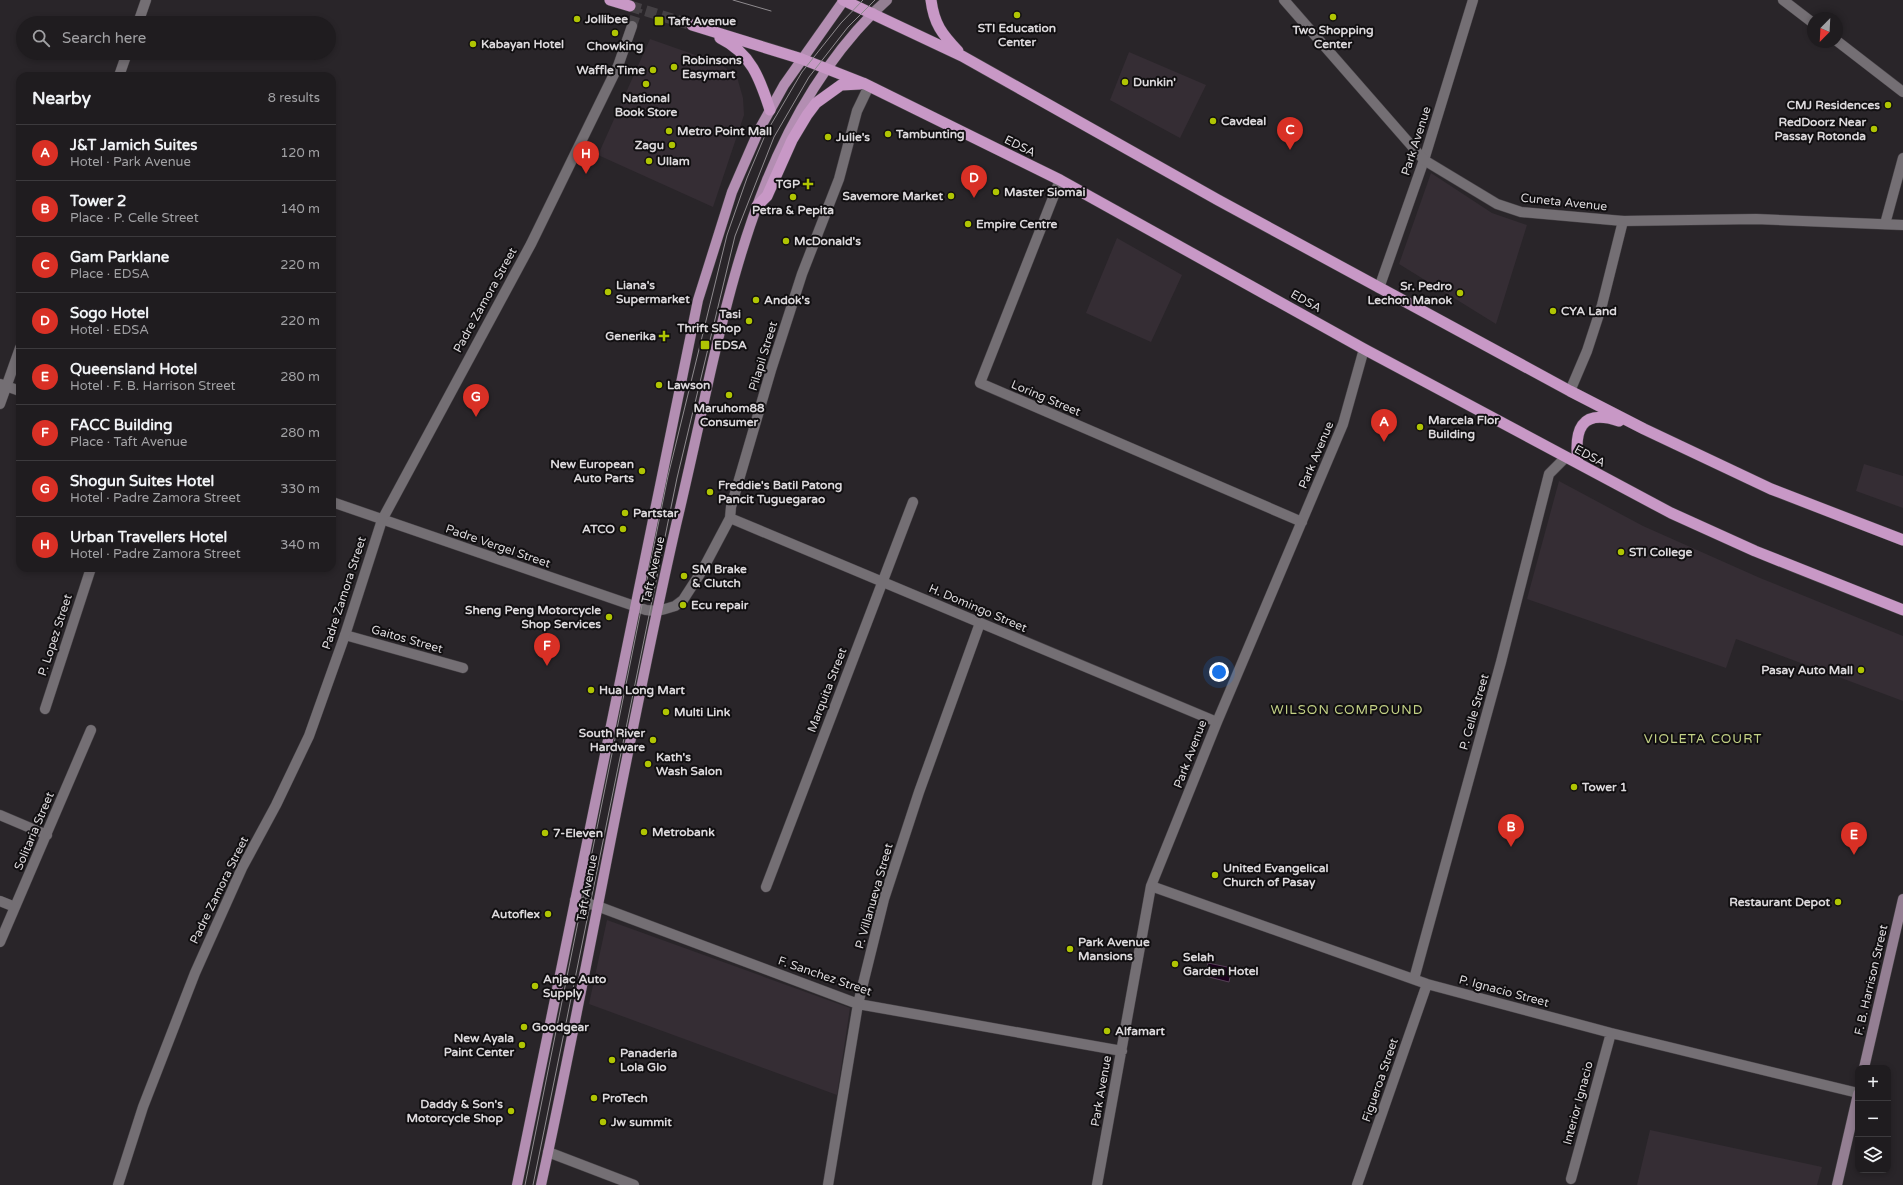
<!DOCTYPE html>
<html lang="en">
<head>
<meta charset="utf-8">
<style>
  :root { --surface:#1f1c1f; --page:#272528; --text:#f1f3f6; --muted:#a1a1a4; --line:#3c3a3d; --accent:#d93025 }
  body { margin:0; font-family:"Varela Round",sans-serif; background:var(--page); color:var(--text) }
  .controls { position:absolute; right:12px; bottom:12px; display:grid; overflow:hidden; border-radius:8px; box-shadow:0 2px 6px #0003 }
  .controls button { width:36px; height:36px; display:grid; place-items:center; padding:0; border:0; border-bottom:1px solid var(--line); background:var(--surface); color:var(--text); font:20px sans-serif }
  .compass { position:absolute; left:1807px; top:12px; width:36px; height:36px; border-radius:50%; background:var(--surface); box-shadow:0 2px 6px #0003; rotate:204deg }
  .you { position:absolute; left:1219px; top:672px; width:14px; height:14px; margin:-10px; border:3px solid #fff; border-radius:50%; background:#1a73e8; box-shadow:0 0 0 6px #1a73e833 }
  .badge { display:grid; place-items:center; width:26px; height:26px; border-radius:50%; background:var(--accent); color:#fff; font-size:13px; font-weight:700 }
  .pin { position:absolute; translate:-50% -33px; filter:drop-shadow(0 1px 2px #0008) }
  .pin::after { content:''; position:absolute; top:21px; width:14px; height:12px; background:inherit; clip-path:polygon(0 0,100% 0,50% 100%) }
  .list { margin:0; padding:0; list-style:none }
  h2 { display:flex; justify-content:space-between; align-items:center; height:52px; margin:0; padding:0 16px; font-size:17px }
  h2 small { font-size:13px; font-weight:400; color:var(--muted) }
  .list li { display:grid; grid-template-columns:26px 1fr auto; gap:12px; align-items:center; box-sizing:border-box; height:56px; padding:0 16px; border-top:1px solid var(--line) }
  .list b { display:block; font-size:15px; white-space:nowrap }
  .list p { margin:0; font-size:13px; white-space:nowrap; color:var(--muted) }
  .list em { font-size:13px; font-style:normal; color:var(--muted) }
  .icon { flex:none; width:22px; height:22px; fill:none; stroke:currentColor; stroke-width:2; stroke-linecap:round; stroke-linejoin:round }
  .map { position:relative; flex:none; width:1903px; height:1185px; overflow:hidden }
  .search { position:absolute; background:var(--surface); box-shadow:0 2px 6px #0003; left:16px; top:16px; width:320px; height:44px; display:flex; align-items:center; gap:10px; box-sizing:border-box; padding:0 14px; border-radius:22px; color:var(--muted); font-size:15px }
  .panel { position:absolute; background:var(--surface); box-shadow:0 2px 6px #0003; left:16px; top:72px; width:320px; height:500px; border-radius:12px }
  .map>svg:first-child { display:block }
  .built { fill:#352d34 }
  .water { fill:#1d011e; stroke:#564257 }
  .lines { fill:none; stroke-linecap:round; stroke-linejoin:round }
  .tertiary-tunnel { stroke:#444044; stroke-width:10; stroke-dasharray:10 5; stroke-linecap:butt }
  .trunk-tunnel { stroke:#444044; stroke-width:11; stroke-dasharray:11 5.5; stroke-linecap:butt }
  .minor-casing { stroke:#474347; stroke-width:11 }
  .tertiary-casing { stroke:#474347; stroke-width:11 }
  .secondary-casing { stroke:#474347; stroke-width:11 }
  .primary-casing { stroke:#474347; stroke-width:11 }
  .trunk-casing { stroke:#474347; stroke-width:12 }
  .minor { stroke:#746f74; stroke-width:10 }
  .tertiary { stroke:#746f74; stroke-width:10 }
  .secondary { stroke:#947f93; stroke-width:10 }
  .primary { stroke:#b38eb2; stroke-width:10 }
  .trunk { stroke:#c898c6; stroke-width:11 }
  .tram { stroke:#8e8a8e; stroke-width:1 }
  .poi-dot { fill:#b0c503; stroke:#110f11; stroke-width:1.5 }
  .labels { text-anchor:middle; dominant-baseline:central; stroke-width:4; stroke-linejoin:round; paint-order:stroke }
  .poi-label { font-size:12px; font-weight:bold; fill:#dcd9dc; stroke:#110f11; text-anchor:start }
  .street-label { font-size:12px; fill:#dcd9dc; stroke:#110f11 }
  .neighbourhood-label { font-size:13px; letter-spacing:1px; fill:#c4d286; stroke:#110f11 }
</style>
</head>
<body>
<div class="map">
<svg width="1903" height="1185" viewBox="0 0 1903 1185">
  <rect width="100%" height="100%" fill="#292529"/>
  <path class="built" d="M 650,39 L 721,64 L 737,77 L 743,98 L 744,115 L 713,207 L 598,155 Z
    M 1129,52 L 1206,85 L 1180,138 L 1110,100 Z
    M 1431,173 L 1492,213 L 1527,225 L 1496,324 L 1399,264 Z
    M 1117,238 L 1182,275 L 1151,342 L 1086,313 Z
    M 1864,464 L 1903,476 L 1903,508 L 1856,491 Z
    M 1559,481 L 1643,526 L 1760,578 L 1903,636 L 1903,701 L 1736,639 L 1726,668 L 1527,599 Z
    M 607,920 L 850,1008 L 837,1095 L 589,1004 Z
    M 1650,1130 L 1822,1167 L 1817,1185 L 1637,1185 Z"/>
  <path class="water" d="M 1208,963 L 1232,968 L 1229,982 L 1205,976 Z"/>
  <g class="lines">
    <path class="tertiary-tunnel" d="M 632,26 L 638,8"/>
    <path class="trunk-tunnel" d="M 630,6 L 692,25"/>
    <g class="minor-casing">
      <path id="minor" d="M 1783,0 L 1813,23
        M 138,23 L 146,0
        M 1837,41 L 1903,92
        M 119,76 L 127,53
        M 1060,180 L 980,383 L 1302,522
        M 1885,224 L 1903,158
        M 1379,288 L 1424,160 L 1473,0
        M 0,384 L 20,391
        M 1570,391 L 1587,351 L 1602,305 L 1623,221
        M 0,404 L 20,348
        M 332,502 L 646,610 L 656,611 L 665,609 L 675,606 L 683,600 L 703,569 L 730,518 L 731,507 L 771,370 L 802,274 L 839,179 L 857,111 L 869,86
        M 730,518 L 1217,722
        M 345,635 L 463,668
        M 45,709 L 91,568
        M 0,815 L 47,835
        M 1151,886 L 1427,984 L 1611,1033 L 1858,1093
        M 766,887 L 913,502
        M 575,900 L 597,906 L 858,1004 L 1122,1051
        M 0,901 L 15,907
        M 0,942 L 91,730
        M 1414,979 L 1501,662 L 1549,474 L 1566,457
        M 548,1152 L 634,1185
        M 1571,1179 L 1611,1033
        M 828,1185 L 858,1004 L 884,899 L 919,792 L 980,623
        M 1097,1185 L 1151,886 L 1217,722 L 1343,424 L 1364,349
        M 1357,1185 L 1427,984"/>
    </g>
    <g class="tertiary-casing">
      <path id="tertiary" d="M 1284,0 L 1424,160 L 1497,204 L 1521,212 L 1623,221 L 1756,219 L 1903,225
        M 118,1185 L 143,1107 L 195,973 L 242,868 L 276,805 L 309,736 L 345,635 L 382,520 L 531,244 L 618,66 L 632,26"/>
    </g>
    <g class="secondary-casing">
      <path id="secondary" d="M 873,13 L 887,0
        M 1864,1068 L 1903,899
        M 1837,1185 L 1858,1094"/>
    </g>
    <g class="primary-casing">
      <path id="primary" d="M 517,1185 L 698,300 L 732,192 L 759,130 L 784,85 L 844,0
        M 541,1185 C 589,966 626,744 676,525 C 688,475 699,424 710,374 C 740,243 776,112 873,13"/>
    </g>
    <g class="trunk-casing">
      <path id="trunk" d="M 610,0 L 630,6
        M 843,0 L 962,56 L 1218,200 L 1570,391 L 1644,429 L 1771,489 L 1903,540
        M 931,0 C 934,24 942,34 958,51
        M 692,25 L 802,59 L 863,83 L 1060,180 L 1364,349 L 1671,513 L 1755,551 L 1903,610
        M 720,38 C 751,53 760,79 770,110
        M 757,206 L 767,196 L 792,140 L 807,115 L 816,103 L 841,85 L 860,84
        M 1578,463 C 1574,431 1580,408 1619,421"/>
    </g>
    <use href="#minor" class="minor"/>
    <use href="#tertiary" class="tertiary"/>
    <use href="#secondary" class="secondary"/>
    <use href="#primary" class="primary"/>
    <use href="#trunk" class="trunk"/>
    <path class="tram" d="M 733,0 L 771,11
      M 525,1185 L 668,476 L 727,235 L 747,178 L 766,133 L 802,72 L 841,23 L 863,0
      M 533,1185 L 677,478 L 735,236 L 774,137 L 809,77 L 848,27 L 875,0"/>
  </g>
  <g class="poi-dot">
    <circle cx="1017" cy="15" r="4"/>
    <circle cx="1333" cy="17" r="4"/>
    <circle cx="577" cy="19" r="4"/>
    <rect x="654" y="16" width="10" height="10" rx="2"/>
    <circle cx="615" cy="33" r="4"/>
    <circle cx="473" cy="44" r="4"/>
    <circle cx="674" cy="67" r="4"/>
    <circle cx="653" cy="70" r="4"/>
    <circle cx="1125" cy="82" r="4"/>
    <circle cx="646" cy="84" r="4"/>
    <circle cx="1888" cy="105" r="4"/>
    <circle cx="1213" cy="121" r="4"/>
    <circle cx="1874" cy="129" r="4"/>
    <circle cx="669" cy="131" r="4"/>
    <circle cx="888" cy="134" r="4"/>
    <circle cx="828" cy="137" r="4"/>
    <circle cx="672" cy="145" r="4"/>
    <circle cx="649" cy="161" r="4"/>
    <path d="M806 178h4v4h4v4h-4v4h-4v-4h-4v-4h4z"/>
    <circle cx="996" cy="192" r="4"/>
    <circle cx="951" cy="196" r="4"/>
    <circle cx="793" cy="197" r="4"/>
    <circle cx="968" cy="224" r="4"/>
    <circle cx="786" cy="241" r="4"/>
    <circle cx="608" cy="292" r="4"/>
    <circle cx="1460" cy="293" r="4"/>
    <circle cx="756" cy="300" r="4"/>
    <circle cx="1553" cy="311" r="4"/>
    <circle cx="749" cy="321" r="4"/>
    <path d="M662 330h4v4h4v4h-4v4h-4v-4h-4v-4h4z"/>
    <rect x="700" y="340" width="10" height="10" rx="2"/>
    <circle cx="659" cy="385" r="4"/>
    <circle cx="729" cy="395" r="4"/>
    <circle cx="1420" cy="427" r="4"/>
    <circle cx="642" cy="471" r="4"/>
    <circle cx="710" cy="492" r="4"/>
    <circle cx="625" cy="513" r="4"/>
    <circle cx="623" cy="529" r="4"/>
    <circle cx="1621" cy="552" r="4"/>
    <circle cx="684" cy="576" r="4"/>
    <circle cx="683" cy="605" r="4"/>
    <circle cx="609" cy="617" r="4"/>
    <circle cx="1861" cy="670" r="4"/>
    <circle cx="591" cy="690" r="4"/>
    <circle cx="666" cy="712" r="4"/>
    <circle cx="653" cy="740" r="4"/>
    <circle cx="648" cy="764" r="4"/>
    <circle cx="1574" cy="787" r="4"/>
    <circle cx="644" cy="832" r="4"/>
    <circle cx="545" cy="833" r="4"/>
    <circle cx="1215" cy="875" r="4"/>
    <circle cx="1838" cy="902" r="4"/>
    <circle cx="548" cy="914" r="4"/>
    <circle cx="1070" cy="949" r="4"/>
    <circle cx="1175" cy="964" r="4"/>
    <circle cx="535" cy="986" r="4"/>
    <circle cx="524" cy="1027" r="4"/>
    <circle cx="1107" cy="1031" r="4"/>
    <circle cx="522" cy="1045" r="4"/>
    <circle cx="612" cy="1060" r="4"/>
    <circle cx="594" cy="1098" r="4"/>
    <circle cx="511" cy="1111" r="4"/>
    <circle cx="603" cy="1122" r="4"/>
  </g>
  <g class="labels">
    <g class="poi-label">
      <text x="585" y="19">Jollibee</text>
      <text x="668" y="21">Taft Avenue</text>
      <text x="1017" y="28" text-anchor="middle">STI Education<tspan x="1017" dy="14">Center</tspan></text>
      <text x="1333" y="30" text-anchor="middle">Two Shopping<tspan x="1333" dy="14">Center</tspan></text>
      <text x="481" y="44">Kabayan Hotel</text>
      <text x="615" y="46" text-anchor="middle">Chowking</text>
      <text x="682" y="60">Robinsons<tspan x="682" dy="14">Easymart</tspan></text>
      <text x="645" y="70" text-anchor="end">Waffle Time</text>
      <text x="1133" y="82">Dunkin'</text>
      <text x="646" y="98" text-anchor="middle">National<tspan x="646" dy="14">Book Store</tspan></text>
      <text x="1880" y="105" text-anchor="end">CMJ Residences</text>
      <text x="1221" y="121">Cavdeal</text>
      <text x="1866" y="122" text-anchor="end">RedDoorz Near<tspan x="1866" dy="14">Passay Rotonda</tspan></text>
      <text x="677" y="131">Metro Point Mall</text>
      <text x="896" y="134">Tambunting</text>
      <text x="836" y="137">Julie's</text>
      <text x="664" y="145" text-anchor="end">Zagu</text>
      <text x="657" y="161">Ullam</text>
      <text x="800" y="184" text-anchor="end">TGP</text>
      <text x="1004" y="192">Master Siomai</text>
      <text x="943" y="196" text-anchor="end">Savemore Market</text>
      <text x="793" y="210" text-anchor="middle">Petra &amp; Pepita</text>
      <text x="976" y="224">Empire Centre</text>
      <text x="794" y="241">McDonald's</text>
      <text x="616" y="285">Liana's<tspan x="616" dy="14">Supermarket</tspan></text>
      <text x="1452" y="286" text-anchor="end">Sr. Pedro<tspan x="1452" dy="14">Lechon Manok</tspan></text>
      <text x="764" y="300">Andok's</text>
      <text x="1561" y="311">CYA Land</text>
      <text x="741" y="314" text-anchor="end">Tasi<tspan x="741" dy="14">Thrift Shop</tspan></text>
      <text x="656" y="336" text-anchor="end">Generika</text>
      <text x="714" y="345">EDSA</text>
      <text x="667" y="385">Lawson</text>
      <text x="729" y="408" text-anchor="middle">Maruhom88<tspan x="729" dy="14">Consumer</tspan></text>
      <text x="1428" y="420">Marcela Flor<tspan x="1428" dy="14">Building</tspan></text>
      <text x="634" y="464" text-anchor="end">New European<tspan x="634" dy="14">Auto Parts</tspan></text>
      <text x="718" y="485">Freddie's Batil Patong<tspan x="718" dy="14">Pancit Tuguegarao</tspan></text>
      <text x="633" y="513">Partstar</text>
      <text x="615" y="529" text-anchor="end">ATCO</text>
      <text x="1629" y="552">STI College</text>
      <text x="692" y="569">SM Brake<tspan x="692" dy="14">&amp; Clutch</tspan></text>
      <text x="691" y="605">Ecu repair</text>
      <text x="601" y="610" text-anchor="end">Sheng Peng Motorcycle<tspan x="601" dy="14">Shop Services</tspan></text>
      <text x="1853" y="670" text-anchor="end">Pasay Auto Mall</text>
      <text x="599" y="690">Hua Long Mart</text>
      <text x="674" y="712">Multi Link</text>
      <text x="645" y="733" text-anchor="end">South River<tspan x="645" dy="14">Hardware</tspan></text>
      <text x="656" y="757">Kath's<tspan x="656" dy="14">Wash Salon</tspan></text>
      <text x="1582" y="787">Tower 1</text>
      <text x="652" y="832">Metrobank</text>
      <text x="553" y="833">7-Eleven</text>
      <text x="1223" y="868">United Evangelical<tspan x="1223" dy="14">Church of Pasay</tspan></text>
      <text x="1830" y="902" text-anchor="end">Restaurant Depot</text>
      <text x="540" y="914" text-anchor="end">Autoflex</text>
      <text x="1078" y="942">Park Avenue<tspan x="1078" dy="14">Mansions</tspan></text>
      <text x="1183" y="957">Selah<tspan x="1183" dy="14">Garden Hotel</tspan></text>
      <text x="543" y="979">Anjac Auto<tspan x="543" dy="14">Supply</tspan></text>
      <text x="532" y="1027">Goodgear</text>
      <text x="1115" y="1031">Alfamart</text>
      <text x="514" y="1038" text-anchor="end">New Ayala<tspan x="514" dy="14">Paint Center</tspan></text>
      <text x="620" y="1053">Panaderia<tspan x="620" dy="14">Lola Glo</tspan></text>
      <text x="602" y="1098">ProTech</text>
      <text x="503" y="1104" text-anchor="end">Daddy &amp; Son's<tspan x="503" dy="14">Motorcycle Shop</tspan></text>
      <text x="611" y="1122">Jw summit</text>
    </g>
    <g class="street-label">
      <text transform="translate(1416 141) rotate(-72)">Park Avenue</text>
      <text transform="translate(1020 146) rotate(26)">EDSA</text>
      <text transform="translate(1564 202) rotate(6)">Cuneta Avenue</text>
      <text transform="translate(485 300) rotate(-61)">Padre Zamora Street</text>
      <text transform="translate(1306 301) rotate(29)">EDSA</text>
      <text transform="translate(763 356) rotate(-73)">Pilapil Street</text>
      <text transform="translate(1046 398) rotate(23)">Loring Street</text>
      <text transform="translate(1316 455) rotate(-67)">Park Avenue</text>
      <text transform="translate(1590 456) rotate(28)">EDSA</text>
      <text transform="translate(498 546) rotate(19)">Padre Vergel Street</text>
      <text transform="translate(653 570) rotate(-77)">Taft Avenue</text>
      <text transform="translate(344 593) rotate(-72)">Padre Zamora Street</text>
      <text transform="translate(978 608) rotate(23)">H. Domingo Street</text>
      <text transform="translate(55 635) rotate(-72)">P. Lopez Street</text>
      <text transform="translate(407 639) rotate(16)">Gaitos Street</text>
      <text transform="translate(827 690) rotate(-69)">Marquita Street</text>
      <text transform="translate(1474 712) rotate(-74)">P. Celle Street</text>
      <text transform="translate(1190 754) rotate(-69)">Park Avenue</text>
      <text transform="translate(34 831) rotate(-67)">Solitaria Street</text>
      <text transform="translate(587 888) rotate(-79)">Taft Avenue</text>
      <text transform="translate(219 890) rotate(-64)">Padre Zamora Street</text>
      <text transform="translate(874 896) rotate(-74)">P. Villanueva Street</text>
      <text transform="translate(825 976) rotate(19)">F. Sanchez Street</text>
      <text transform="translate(1871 980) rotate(-77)">F. B. Harrison Street</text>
      <text transform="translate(1504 991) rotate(15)">P. Ignacio Street</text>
      <text transform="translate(1380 1080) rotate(-71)">Figueroa Street</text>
      <text transform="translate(1101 1091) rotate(-80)">Park Avenue</text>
      <text transform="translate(1578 1103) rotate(-75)">Interior Ignacio</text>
    </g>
    <g class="neighbourhood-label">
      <text x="1347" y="710">WILSON COMPOUND</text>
      <text x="1703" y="739">VIOLETA COURT</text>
    </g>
  </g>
</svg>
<div class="controls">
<button>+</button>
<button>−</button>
<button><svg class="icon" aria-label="layers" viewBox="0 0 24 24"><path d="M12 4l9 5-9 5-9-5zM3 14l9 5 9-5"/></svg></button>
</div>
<svg class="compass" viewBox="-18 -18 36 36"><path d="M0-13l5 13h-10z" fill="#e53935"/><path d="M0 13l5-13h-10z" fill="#a1a1a4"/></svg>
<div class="you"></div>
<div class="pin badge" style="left:1384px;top:442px">A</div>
<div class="pin badge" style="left:1511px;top:847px">B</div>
<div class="pin badge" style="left:1290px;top:150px">C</div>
<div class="pin badge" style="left:974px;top:198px">D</div>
<div class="pin badge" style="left:1854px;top:855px">E</div>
<div class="pin badge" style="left:547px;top:666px">F</div>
<div class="pin badge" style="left:476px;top:417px">G</div>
<div class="pin badge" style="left:586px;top:174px">H</div>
<div class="search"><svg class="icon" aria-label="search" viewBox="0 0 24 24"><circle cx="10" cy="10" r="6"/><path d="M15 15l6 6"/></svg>Search here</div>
<section class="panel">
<h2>Nearby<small>8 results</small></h2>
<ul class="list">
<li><span class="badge">A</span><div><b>J&amp;T Jamich Suites</b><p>Hotel · Park Avenue</p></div><em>120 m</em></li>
<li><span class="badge">B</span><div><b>Tower 2</b><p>Place · P. Celle Street</p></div><em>140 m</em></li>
<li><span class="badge">C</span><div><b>Gam Parklane</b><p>Place · EDSA</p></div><em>220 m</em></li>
<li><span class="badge">D</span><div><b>Sogo Hotel</b><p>Hotel · EDSA</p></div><em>220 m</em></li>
<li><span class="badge">E</span><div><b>Queensland Hotel</b><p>Hotel · F. B. Harrison Street</p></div><em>280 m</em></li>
<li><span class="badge">F</span><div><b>FACC Building</b><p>Place · Taft Avenue</p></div><em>280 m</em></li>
<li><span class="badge">G</span><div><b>Shogun Suites Hotel</b><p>Hotel · Padre Zamora Street</p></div><em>330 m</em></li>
<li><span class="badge">H</span><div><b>Urban Travellers Hotel</b><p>Hotel · Padre Zamora Street</p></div><em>340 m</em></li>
</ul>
</section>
</div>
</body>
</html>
